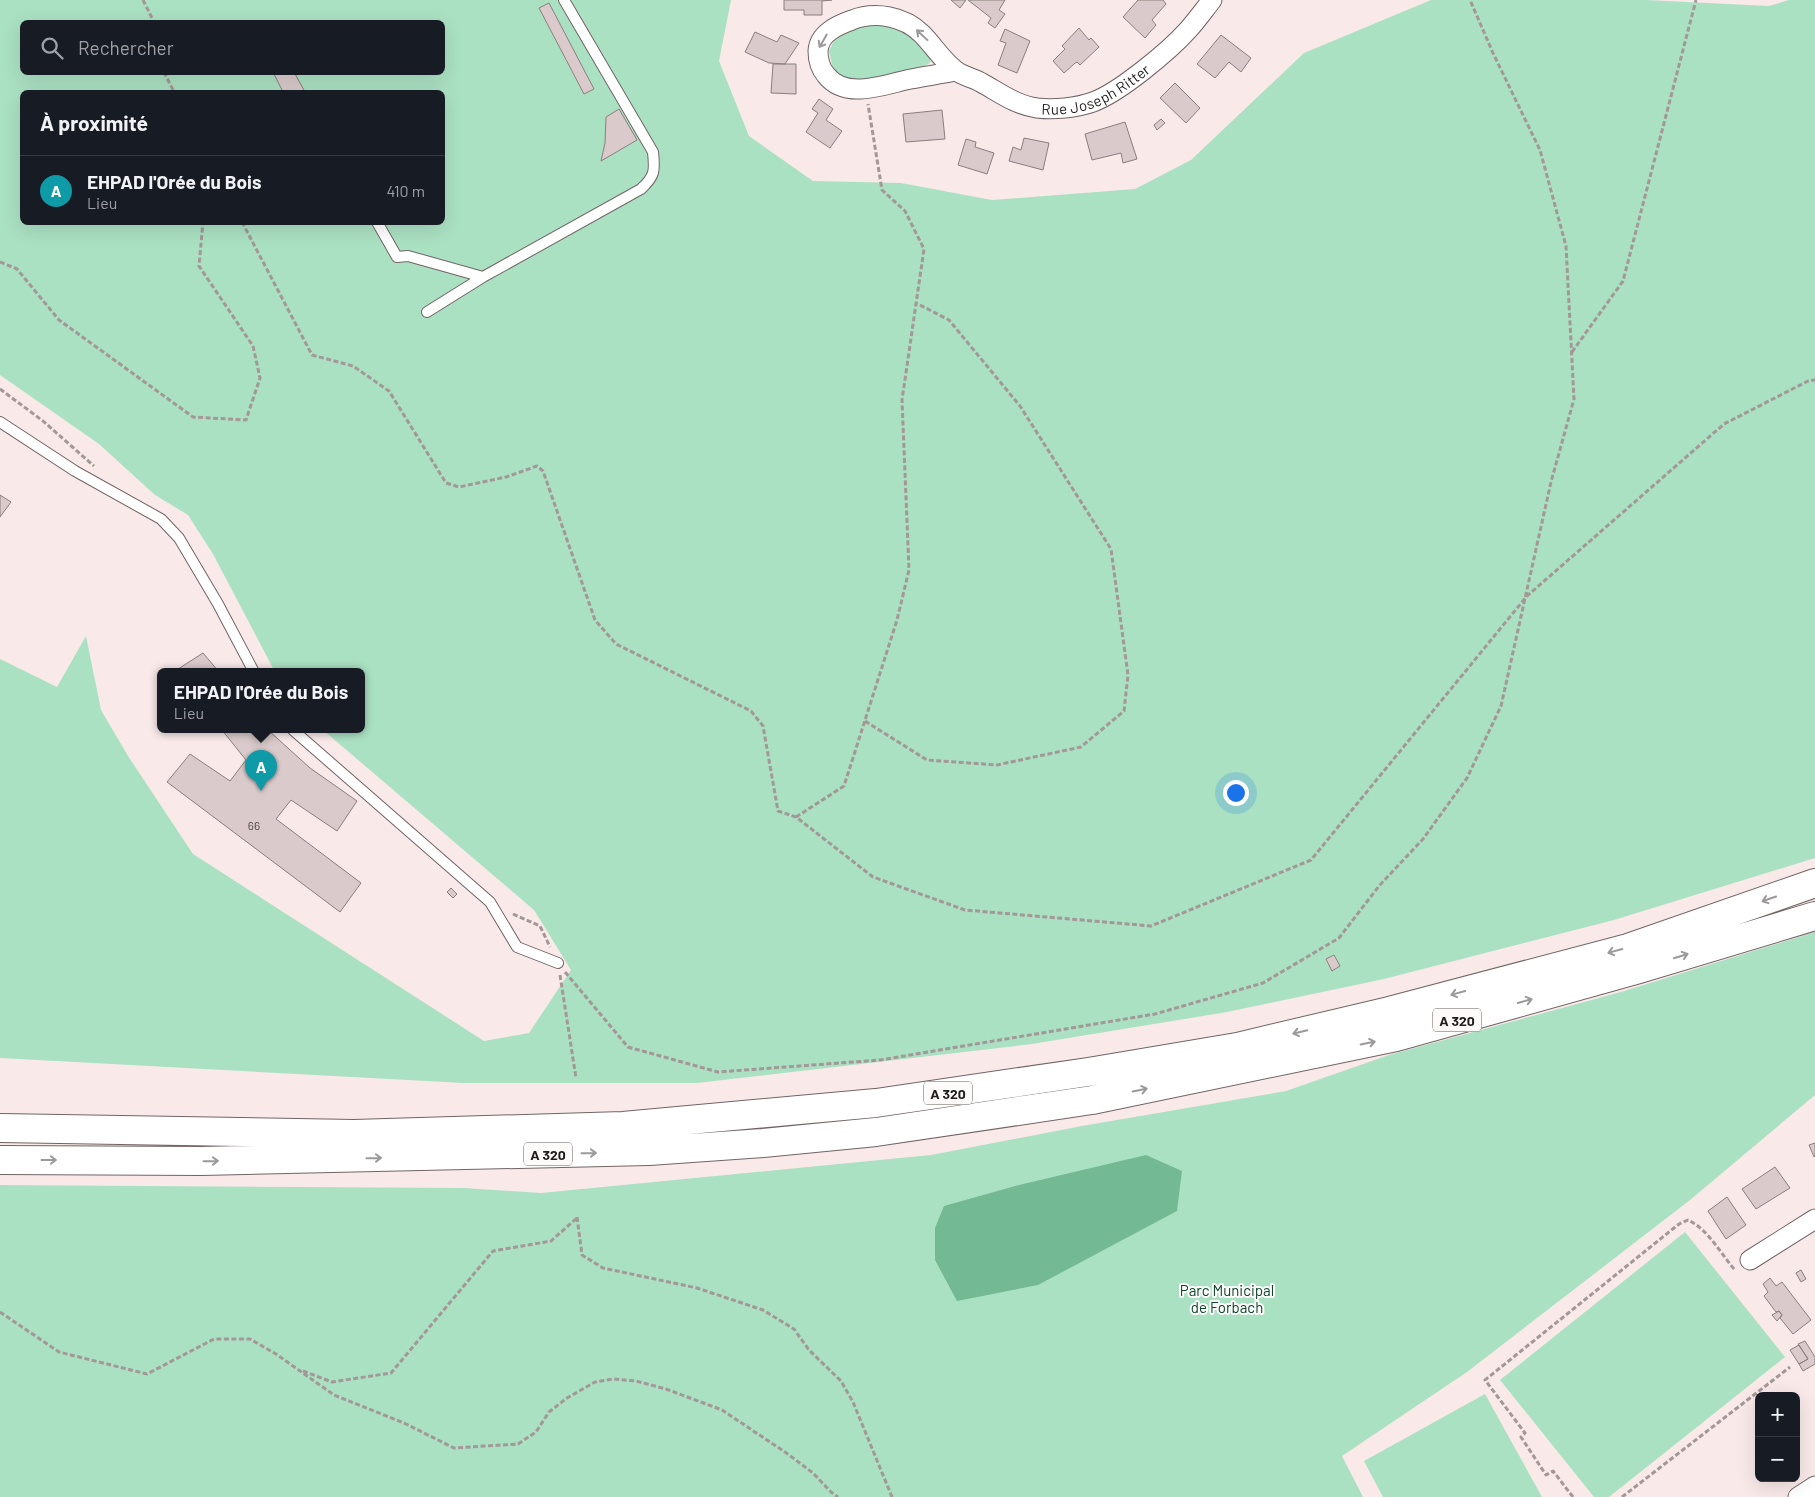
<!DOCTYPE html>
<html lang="fr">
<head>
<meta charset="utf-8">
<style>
  :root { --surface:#171b24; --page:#20242c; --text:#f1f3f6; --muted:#9ea1a6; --line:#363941; --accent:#228057 }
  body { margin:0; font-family:Barlow,sans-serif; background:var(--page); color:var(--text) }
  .controls { position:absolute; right:15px; bottom:15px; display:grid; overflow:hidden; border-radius:8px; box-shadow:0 5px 20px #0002 }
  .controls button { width:45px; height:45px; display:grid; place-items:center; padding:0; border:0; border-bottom:1px solid var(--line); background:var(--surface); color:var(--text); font:25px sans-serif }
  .you { position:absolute; left:1235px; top:792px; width:18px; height:18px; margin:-12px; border:4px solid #fff; border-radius:50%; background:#1a73e8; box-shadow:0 0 0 8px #1a73e833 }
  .badge { display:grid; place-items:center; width:32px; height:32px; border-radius:50%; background:var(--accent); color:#fff; font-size:16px; font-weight:700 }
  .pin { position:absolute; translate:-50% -41px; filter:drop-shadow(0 1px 2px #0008) }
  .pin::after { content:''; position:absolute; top:26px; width:18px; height:15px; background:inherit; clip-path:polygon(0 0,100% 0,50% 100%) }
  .popup { position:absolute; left:157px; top:668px; width:208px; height:65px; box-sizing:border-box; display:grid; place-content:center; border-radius:8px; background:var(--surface); filter:drop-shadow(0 1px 4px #0005); font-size:16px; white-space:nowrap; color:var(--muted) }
  .popup b { font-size:19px; color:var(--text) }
  .popup::after { content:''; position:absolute; left:50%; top:100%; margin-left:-10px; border:10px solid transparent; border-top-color:var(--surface) }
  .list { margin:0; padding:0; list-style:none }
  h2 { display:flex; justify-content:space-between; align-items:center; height:65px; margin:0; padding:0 20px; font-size:21px }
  h2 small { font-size:16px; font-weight:400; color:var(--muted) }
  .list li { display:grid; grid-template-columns:32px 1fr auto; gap:15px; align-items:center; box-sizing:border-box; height:70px; padding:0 20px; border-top:1px solid var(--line) }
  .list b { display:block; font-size:19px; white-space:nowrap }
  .list p { margin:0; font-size:16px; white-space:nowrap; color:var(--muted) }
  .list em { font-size:16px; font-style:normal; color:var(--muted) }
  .icon { flex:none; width:28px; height:28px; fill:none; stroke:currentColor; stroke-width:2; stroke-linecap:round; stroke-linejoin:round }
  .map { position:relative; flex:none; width:1815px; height:1497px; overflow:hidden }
  .search { position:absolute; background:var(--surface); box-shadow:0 5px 20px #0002; left:20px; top:20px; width:425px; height:55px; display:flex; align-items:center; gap:12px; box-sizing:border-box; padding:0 18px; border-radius:8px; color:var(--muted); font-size:19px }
  .panel { position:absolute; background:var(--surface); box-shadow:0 5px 20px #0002; left:20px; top:90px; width:425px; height:135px; border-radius:8px }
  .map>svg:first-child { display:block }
  .green { fill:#abe1c3; fill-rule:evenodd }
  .water { fill:#73b994 }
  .building { fill:#dacacb; stroke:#8c7e7e }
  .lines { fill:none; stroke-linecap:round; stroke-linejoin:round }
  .service-casing { stroke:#726465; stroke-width:12 }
  .minor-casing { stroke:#726465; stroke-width:21 }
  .motorway-casing { stroke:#726465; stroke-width:30 }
  .path { stroke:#a39797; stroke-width:3; stroke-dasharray:5 2.5; stroke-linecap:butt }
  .service { stroke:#fff; stroke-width:10 }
  .minor { stroke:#fff; stroke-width:19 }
  .motorway { stroke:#fff; stroke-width:28 }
  .oneway { stroke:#9b9999 }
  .labels { text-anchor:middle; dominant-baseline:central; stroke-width:4; stroke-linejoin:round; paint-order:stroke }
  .number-label { font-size:12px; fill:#4f4848 }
  .shield { fill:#fdfafa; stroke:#635f5f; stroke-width:1 }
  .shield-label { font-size:14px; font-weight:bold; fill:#211c1c }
  .street-label { font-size:15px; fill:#211c1c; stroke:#fdfafa }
  .park-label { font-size:15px; fill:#0d462e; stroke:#fdfafa }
</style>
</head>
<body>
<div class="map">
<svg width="1815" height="1497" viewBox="0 0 1815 1497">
  <rect width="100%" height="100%" fill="#f9e9e9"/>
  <path class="green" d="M 0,0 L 731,0 L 719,61 L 749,136 L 813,181 L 901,183 L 992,200 L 1135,189 L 1191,160 L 1304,53 L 1431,0 L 1646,0 L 1769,6 L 1789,0 L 1815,0 L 1815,858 L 1614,920 L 1384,979 L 1227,1012 L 1032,1044 L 697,1083 L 464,1083 L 0,1058 L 0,659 L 57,687 L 86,636 L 101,710 L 128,756 L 193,854 L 484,1041 L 529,1033 L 571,970 L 534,910 L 323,730 L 361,730 L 361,672 L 275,672 L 213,554 L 188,515 L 155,495 L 99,444 L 0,375 ZM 22,22 L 442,22 L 442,72 L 22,72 ZM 22,92 L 442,92 L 442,222 L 22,222 Z
    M 877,24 C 902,30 913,35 931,54 L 930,63 L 918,69 L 859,80 L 845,77 L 833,69 L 829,51 L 837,35 L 858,27 Z
    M 1815,932 L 1815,1095 L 1690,1200 L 1467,1372 L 1342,1456 L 1363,1497 L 0,1497 L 0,1185 L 464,1188 L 541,1193 L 931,1155 L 1082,1126 L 1286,1091 L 1389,1055 L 1621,992 Z
    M 1685,1232 L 1785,1357 L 1609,1497 L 1594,1497 L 1500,1380 Z
    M 1485,1394 L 1542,1497 L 1383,1497 L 1364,1461 Z"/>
  <path class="water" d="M 1146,1155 L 1182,1171 L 1177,1211 L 1038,1285 L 957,1301 L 935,1260 L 935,1228 L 944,1206 L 1019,1185 Z"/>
  <path class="building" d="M 784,0 L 832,0 L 822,1 L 822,15 L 804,15 L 804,10 L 784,10 Z
    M 951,0 L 966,0 L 960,8 Z
    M 968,0 L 1005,0 L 999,10 L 1005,14 L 995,28 L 988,23 L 991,18 Z
    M 1138,0 L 1163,0 L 1166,4 L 1152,20 L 1156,25 L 1145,38 L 1123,17 Z
    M 549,3 L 594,89 L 584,94 L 539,8 Z
    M 1079,28 L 1089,40 L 1091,38 L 1099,47 L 1080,65 L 1077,62 L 1074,64 L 1064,73 L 1053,61 L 1065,49 L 1062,46 Z
    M 1005,29 L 1030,41 L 1017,73 L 998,65 L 1006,43 L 1000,41 Z
    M 755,32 L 777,42 L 781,35 L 799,43 L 785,64 L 769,63 L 745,52 Z
    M 1221,35 L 1251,58 L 1241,72 L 1229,62 L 1215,78 L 1197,64 Z
    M 773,64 L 796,64 L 796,94 L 771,93 Z
    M 273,72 L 294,72 L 305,92 L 283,92 Z
    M 1175,83 L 1200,108 L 1186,123 L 1160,98 Z
    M 819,99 L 833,109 L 826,120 L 842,131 L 830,148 L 806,132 L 818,113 L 812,109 Z
    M 619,109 L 637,140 L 601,161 L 605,143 L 606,117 Z
    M 942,110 L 945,139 L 906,142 L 903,114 Z
    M 1161,119 L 1165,123 L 1157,130 L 1154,125 Z
    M 1125,122 L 1137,159 L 1123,163 L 1121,153 L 1092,160 L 1085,134 Z
    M 1024,138 L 1049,143 L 1043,170 L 1009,161 L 1013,147 L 1021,150 Z
    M 966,139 L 976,142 L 975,147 L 994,153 L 987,174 L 958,165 Z
    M 0,495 L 11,502 L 0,517 Z
    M 203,653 L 219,672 L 175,671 Z
    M 222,730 L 268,730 L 310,768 L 357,801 L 337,831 L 291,800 L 276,819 L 361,883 L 340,912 L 167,782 L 190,754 L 230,781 L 246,760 Z
    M 451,888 L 457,894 L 453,898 L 447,892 Z
    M 1334,955 L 1340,966 L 1332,971 L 1326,959 Z
    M 1815,1143 L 1815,1156 L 1814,1157 L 1809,1145 Z
    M 1775,1167 L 1790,1188 L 1756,1209 L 1742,1189 Z
    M 1727,1197 L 1746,1225 L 1726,1239 L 1708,1211 Z
    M 1801,1270 L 1806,1279 L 1801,1282 L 1796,1273 Z
    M 1770,1278 L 1776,1286 L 1782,1282 L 1811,1320 L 1793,1334 L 1780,1318 L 1782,1315 L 1779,1311 L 1776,1312 L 1764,1296 L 1768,1292 L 1763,1284 Z
    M 1779,1311 L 1782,1315 L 1777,1321 L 1772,1315 Z
    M 1805,1341 L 1815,1357 L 1815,1364 L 1803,1371 L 1799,1364 L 1808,1359 L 1798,1344 Z
    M 1799,1345 L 1808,1359 L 1799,1364 L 1790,1350 Z"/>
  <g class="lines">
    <g class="service-casing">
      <path id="service" d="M 377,222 L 397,257 L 408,256 L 483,277
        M 427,312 L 483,277 L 641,189 C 655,176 655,171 653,152 L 564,0
        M 0,422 L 75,471 L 161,519 L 179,538 L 218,604 L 254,672
        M 293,730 L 490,902 L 517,947 L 558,963"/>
    </g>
    <g class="minor-casing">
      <g id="minor">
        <path id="s1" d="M 955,71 C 941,74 926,76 911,79 C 885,84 846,101 826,75 C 820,68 818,60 818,51 C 819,33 838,25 852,20 C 875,11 904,16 922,34 C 933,45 942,60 955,70 C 962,76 974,78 982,83 C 1000,93 1016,105 1037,108 C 1054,110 1076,108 1093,102 C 1120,92 1169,51 1188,30 C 1197,20 1204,10 1212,0"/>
        <path d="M 1750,1260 L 1815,1219"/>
        <path d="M 1798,1497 L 1815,1486"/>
      </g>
    </g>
    <g class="motorway-casing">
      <path id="motorway" d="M 0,1128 L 354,1134 L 623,1126 L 876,1103 L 1088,1072 L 1237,1047 L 1389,1011 L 1628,948 L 1815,883
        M 0,1160 L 201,1161 L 649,1151 L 763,1143 L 876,1132 L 1092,1100 L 1396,1037 L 1639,969 L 1815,916"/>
    </g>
    <path class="path" d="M 143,0 L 154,22
      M 164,72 L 174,92
      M 242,222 L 312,355 L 353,366 L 389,391 L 446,483 L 459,487 L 506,477 L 537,466 L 543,471 L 595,620 L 616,644 L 751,711 L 763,726 L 778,811 L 796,817 L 873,877 L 965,910 L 1151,926 L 1311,860 L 1527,596 L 1724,424 L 1808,381 L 1815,380
      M 0,262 L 17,269 L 59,320 L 193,417 L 246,420 L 260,378 L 253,346 L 199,266 L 203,222
      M 1572,352 L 1623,281 L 1696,0
      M 0,389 L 43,421 L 94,466
      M 865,721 L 927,760 L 997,765 L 1081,747 L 1124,711 L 1128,675 L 1111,549 L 1020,406 L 949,320 L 916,303
      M 796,817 L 844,786 L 897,620 L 909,570 L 902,400 L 924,249 L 905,211 L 882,190 L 868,104
      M 513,914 L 540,926 L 550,947
      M 565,972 L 628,1047 L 718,1072 L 880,1060 L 1155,1014 L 1263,983 L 1339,938 L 1379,886 L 1423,839 L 1467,778 L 1501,706 L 1551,482 L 1574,399 L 1566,246 L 1540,150 L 1493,53 L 1470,0
      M 560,975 L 576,1078
      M 577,1217 L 582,1255 L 603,1268 L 697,1288 L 763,1310 L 794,1329 L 809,1350 L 841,1381 L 853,1402 L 892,1497
      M 0,1312 L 59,1352 L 147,1374 L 214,1339 L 250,1339 L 276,1354 L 334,1395 L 404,1423 L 454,1448 L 518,1444 L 536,1432 L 549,1412 L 567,1398 L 595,1382 L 613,1379 L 636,1381 L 666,1389 L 722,1410 L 785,1452 L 813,1473 L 831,1492 L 838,1497
      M 303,1371 L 332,1382 L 391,1373 L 493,1251 L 551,1241 L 577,1218
      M 1573,1497 L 1553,1471 L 1546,1475 L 1521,1437 L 1525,1433 L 1485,1380 L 1679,1224 L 1688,1220 C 1709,1230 1720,1253 1735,1270
      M 1622,1497 L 1790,1367"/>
    <use href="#service" class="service"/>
    <use href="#minor" class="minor"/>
    <use href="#motorway" class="motorway"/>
  </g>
  <defs><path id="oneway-shaft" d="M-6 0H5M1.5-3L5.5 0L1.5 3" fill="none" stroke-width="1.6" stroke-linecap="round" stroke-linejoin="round" transform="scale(1.25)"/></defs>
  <g class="oneway">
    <use href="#oneway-shaft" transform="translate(922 35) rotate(-137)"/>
    <use href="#oneway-shaft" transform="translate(823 41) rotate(120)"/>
    <use href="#oneway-shaft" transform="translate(1769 899) rotate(161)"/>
    <use href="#oneway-shaft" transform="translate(1615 951) rotate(165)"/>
    <use href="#oneway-shaft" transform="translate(1681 956) rotate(-17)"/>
    <use href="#oneway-shaft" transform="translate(1458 993) rotate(165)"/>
    <use href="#oneway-shaft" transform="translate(1525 1001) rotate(-16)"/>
    <use href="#oneway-shaft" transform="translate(1300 1032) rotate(167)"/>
    <use href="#oneway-shaft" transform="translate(1368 1043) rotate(-12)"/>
    <use href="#oneway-shaft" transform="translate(1140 1090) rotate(-11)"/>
    <use href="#oneway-shaft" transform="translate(589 1153) rotate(-1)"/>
    <use href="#oneway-shaft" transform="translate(374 1158) rotate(-1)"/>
    <use href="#oneway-shaft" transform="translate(49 1160)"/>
    <use href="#oneway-shaft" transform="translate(211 1161) rotate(-1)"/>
  </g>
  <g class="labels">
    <g class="number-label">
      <text x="254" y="825">66</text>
    </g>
    <g class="shield">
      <rect x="1433" y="1008.5" width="48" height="23" rx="4"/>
      <rect x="924" y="1081.5" width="48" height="23" rx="4"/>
      <rect x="524" y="1142.5" width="48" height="23" rx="4"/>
    </g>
    <g class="shield-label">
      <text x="1457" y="1020">A 320</text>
      <text x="948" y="1093">A 320</text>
      <text x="548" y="1154">A 320</text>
    </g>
    <g class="street-label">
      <text stroke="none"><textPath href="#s1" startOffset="488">Rue Joseph Ritter</textPath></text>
    </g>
    <g class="park-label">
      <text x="1227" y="1290">Parc Municipal<tspan x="1227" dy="17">de Forbach</tspan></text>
    </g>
  </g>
</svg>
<div class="controls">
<button>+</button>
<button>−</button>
</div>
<div class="you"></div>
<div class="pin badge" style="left:261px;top:791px;background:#0f9aa8">A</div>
<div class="popup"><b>EHPAD l'Orée du Bois</b>Lieu</div>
<div class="search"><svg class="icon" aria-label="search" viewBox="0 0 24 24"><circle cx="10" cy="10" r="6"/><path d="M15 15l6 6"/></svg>Rechercher</div>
<section class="panel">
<h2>À proximité<small></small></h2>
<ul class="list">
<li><span class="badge" style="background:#0f9aa8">A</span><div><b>EHPAD l'Orée du Bois</b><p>Lieu</p></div><em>410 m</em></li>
</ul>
</section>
</div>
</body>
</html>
